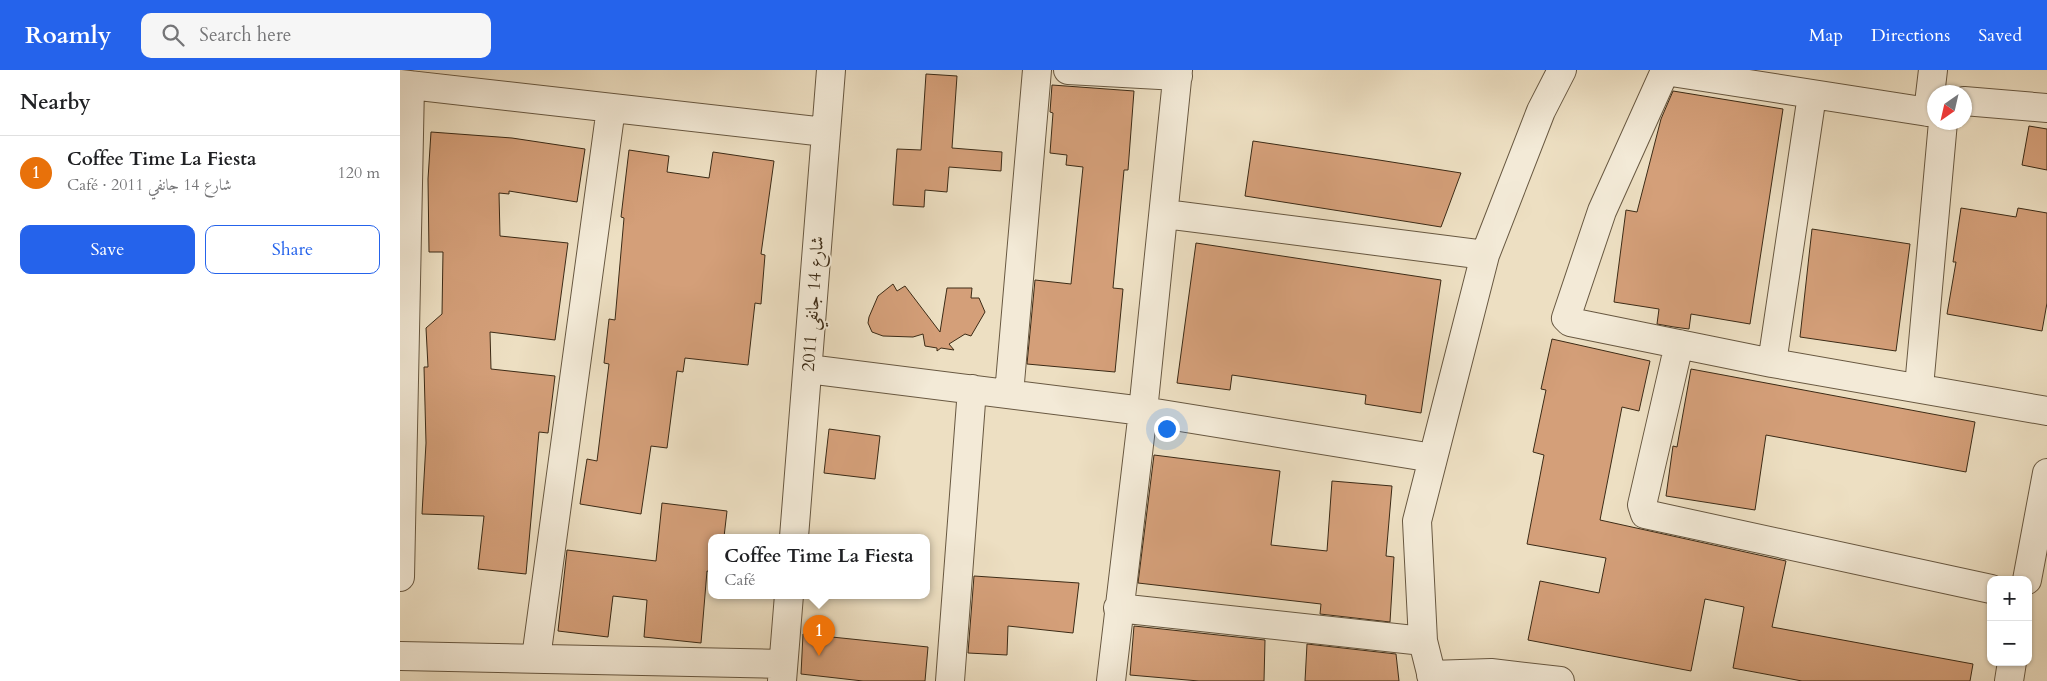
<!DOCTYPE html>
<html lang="en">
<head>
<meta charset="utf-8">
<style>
  :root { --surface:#fff; --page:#f6f6f6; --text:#202124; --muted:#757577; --line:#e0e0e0; --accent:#2563eb }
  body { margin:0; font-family:Cardo,Amiri,serif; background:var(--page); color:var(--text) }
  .controls { position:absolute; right:15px; bottom:15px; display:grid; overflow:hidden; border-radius:10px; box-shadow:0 1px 4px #0004 }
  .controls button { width:45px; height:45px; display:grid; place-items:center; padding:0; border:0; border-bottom:1px solid var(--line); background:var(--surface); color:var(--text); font:25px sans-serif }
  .compass { position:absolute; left:1527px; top:15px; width:45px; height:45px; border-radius:50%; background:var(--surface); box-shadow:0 1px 4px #0004; rotate:214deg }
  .you { position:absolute; left:766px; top:358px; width:18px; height:18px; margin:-12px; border:4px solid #fff; border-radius:50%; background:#1a73e8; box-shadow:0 0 0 8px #1a73e833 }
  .badge { display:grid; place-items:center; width:32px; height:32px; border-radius:50%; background:var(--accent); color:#fff; font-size:16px; font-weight:700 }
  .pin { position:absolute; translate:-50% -41px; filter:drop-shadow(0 1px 2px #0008) }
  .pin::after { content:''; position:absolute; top:26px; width:18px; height:15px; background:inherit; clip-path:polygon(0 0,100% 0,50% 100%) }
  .popup { position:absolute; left:308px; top:464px; width:222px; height:65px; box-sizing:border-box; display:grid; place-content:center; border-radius:10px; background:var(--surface); filter:drop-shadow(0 1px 4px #0005); font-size:16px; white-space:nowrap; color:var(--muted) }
  .popup b { font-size:19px; color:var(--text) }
  .popup::after { content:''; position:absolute; left:50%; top:100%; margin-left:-10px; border:10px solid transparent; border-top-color:var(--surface) }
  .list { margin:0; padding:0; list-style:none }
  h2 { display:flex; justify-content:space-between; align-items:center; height:65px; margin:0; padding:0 20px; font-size:21px }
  h2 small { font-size:16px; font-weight:400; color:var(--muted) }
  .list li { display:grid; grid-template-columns:32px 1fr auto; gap:15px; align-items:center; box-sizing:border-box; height:75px; padding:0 20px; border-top:1px solid var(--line) }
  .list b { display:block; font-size:19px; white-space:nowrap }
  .list p { margin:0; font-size:16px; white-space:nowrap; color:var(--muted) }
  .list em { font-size:16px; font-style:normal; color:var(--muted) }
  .actions { display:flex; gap:10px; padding:15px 20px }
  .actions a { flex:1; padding:11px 0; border:1px solid var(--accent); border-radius:10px; text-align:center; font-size:18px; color:var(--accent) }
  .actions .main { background:var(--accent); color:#fff }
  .icon { flex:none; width:28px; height:28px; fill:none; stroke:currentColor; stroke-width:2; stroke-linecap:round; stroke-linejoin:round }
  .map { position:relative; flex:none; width:1647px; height:611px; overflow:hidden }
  header { display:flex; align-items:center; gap:30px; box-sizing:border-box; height:70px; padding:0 25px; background:var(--accent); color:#fff }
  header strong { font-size:24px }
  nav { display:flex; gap:28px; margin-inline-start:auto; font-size:18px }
  .search { width:350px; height:45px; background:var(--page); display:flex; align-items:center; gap:12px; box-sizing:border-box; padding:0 18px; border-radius:10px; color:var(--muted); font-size:19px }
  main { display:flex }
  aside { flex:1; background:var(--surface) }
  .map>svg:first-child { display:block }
  .building { fill:#d49f79; stroke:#3c2b16 }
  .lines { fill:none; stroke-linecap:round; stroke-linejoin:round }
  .minor-casing { stroke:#685841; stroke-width:30 }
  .minor { stroke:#f3ead7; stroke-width:28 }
  .labels { text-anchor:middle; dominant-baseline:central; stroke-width:4; stroke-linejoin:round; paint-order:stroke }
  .street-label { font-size:18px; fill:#3c2b16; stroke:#f3ead7 }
</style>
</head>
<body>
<header>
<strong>Roamly</strong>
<div class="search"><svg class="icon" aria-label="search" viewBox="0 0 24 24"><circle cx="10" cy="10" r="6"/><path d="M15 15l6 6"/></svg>Search here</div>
<nav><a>Map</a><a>Directions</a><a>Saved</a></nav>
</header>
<main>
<aside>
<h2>Nearby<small></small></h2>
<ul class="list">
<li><span class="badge" style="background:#e8710a">1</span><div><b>Coffee Time La Fiesta</b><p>Café · شارع 14 جانفي 2011</p></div><em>120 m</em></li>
</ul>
<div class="actions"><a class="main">Save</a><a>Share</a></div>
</aside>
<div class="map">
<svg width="1647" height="611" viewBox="0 0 1647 611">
  <rect width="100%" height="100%" fill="#eddfc2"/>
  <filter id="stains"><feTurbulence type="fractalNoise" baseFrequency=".004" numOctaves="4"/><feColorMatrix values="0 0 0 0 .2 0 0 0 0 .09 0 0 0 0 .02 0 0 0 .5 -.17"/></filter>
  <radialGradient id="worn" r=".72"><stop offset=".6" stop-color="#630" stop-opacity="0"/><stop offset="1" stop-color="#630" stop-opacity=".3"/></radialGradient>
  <path class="building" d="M 526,4 L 557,6 L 552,78 L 602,82 L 601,101 L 549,97 L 547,122 L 525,120 L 524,137 L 493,135 L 497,79 L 521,80 Z
    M 652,15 L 734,21 L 728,100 L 724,100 L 713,218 L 723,219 L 715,302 L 627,294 L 635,210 L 671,214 L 683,97 L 666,95 L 667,85 L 650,83 L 653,43 L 650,42 Z
    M 1273,21 L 1383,39 L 1350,254 L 1291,244 L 1289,259 L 1274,257 L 1257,254 L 1259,239 L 1214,232 L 1226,140 L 1237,142 L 1261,49 Z
    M 1629,56 L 1647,59 L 1647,100 L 1622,95 Z
    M 31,62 L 112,68 L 185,79 L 177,132 L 109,121 L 109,124 L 99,123 L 100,166 L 168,173 L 155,270 L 90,262 L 91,299 L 155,306 L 148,363 L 139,362 L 126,504 L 78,499 L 84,446 L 22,444 L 26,373 L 24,297 L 28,297 L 26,258 L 42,244 L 43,182 L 29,182 L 28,109 Z
    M 853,71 L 979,90 L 1061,103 L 1041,157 L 1010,152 L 845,126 Z
    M 229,80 L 269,86 L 267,102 L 309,108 L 313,82 L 374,91 L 361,184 L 365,185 L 361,234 L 355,233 L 348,295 L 285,288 L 283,302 L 277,301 L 267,378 L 251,376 L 241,444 L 180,434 L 187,389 L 197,391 L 209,294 L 204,293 L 209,249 L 215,250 L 224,148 L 221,147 Z
    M 1561,138 L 1616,147 L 1618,138 L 1647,143 L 1647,233 L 1642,261 L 1547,244 L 1556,192 L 1553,192 Z
    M 1412,159 L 1510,174 L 1496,281 L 1400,267 Z
    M 796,173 L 1041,210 L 1021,343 L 965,334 L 966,325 L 832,305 L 830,320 L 777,313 Z
    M 493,214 L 497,221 L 505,216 L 540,262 L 547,218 L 572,218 L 571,228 L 579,228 L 585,242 L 571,266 L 565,264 L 549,274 L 554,280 L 541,278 L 537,281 L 537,278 L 525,276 L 523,264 L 513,267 L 483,266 L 472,262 L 468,253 L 469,247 L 478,226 Z
    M 1152,269 L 1250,291 L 1239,341 L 1222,337 L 1200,450 L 1386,491 L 1372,557 L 1573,594 L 1570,611 L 1402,611 L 1333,598 L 1344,537 L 1305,529 L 1291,601 L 1128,570 L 1140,511 L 1199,523 L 1206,488 L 1127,474 L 1144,385 L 1133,382 L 1146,320 L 1141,319 Z
    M 1291,299 L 1575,352 L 1566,402 L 1366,365 L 1355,440 L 1266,426 L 1273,376 L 1277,377 Z
    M 429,359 L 480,366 L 475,409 L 424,403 Z
    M 754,385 L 880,401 L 871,475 L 927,481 L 932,411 L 992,416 L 986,486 L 994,487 L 990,552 L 920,544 L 921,534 L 738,513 Z
    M 262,433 L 327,441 L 324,467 L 312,467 L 312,502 L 307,501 L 301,573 L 244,567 L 247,530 L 213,526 L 208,567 L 158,561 L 167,480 L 256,491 Z
    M 574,506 L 679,513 L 673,563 L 608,556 L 607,585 L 568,583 Z
    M 734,556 L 865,570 L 864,611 L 799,611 L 730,605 Z
    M 403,564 L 528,577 L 525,611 L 463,611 L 401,604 Z
    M 907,574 L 996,584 L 999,611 L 905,611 Z"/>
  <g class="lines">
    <g class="minor-casing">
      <path id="minor" d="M 668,0 L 778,6
        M 0,14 L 425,62
        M 1564,31 L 1647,38
        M 1534,37 L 1528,42 L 1265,1 L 1202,141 L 1166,248 L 1170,252 L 1372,293 L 1647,341
        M 1528,42 L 1533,0
        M 765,144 L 1085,185
        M 1279,274 L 1242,435 L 1245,444 L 1591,519
        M 1372,293 L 1412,25
        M 408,299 L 743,341 L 1033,388
        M 1519,317 L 1543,52
        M 609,324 L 637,0
        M 394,467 L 431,0
        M 0,507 L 10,15
        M 1627,510 L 1647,403
        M 718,538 L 1023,571
        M 0,586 L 383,594
        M 136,588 L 211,38
        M 1031,605 L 1091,603 L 1160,611
        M 382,611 L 389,525
        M 550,611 L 572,319
        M 711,611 L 743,341 L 778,0
        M 1033,611 L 1023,571 L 1017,451 L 1085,185 L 1141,41 L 1162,0
        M 1609,611 L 1612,592"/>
    </g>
    <use href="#minor" class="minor"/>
  </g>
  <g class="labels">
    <g class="street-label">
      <text transform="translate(413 234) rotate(-86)">شارع 14 جانفي 2011</text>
    </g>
  </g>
  <rect width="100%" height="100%" filter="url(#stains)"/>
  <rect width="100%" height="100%" fill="url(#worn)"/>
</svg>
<div class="controls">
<button>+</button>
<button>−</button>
</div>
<svg class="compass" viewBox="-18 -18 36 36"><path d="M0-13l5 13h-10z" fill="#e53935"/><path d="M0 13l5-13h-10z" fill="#757577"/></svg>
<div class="you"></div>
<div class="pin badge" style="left:419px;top:586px;background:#e8710a">1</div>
<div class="popup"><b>Coffee Time La Fiesta</b>Café</div>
</div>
</main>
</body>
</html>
